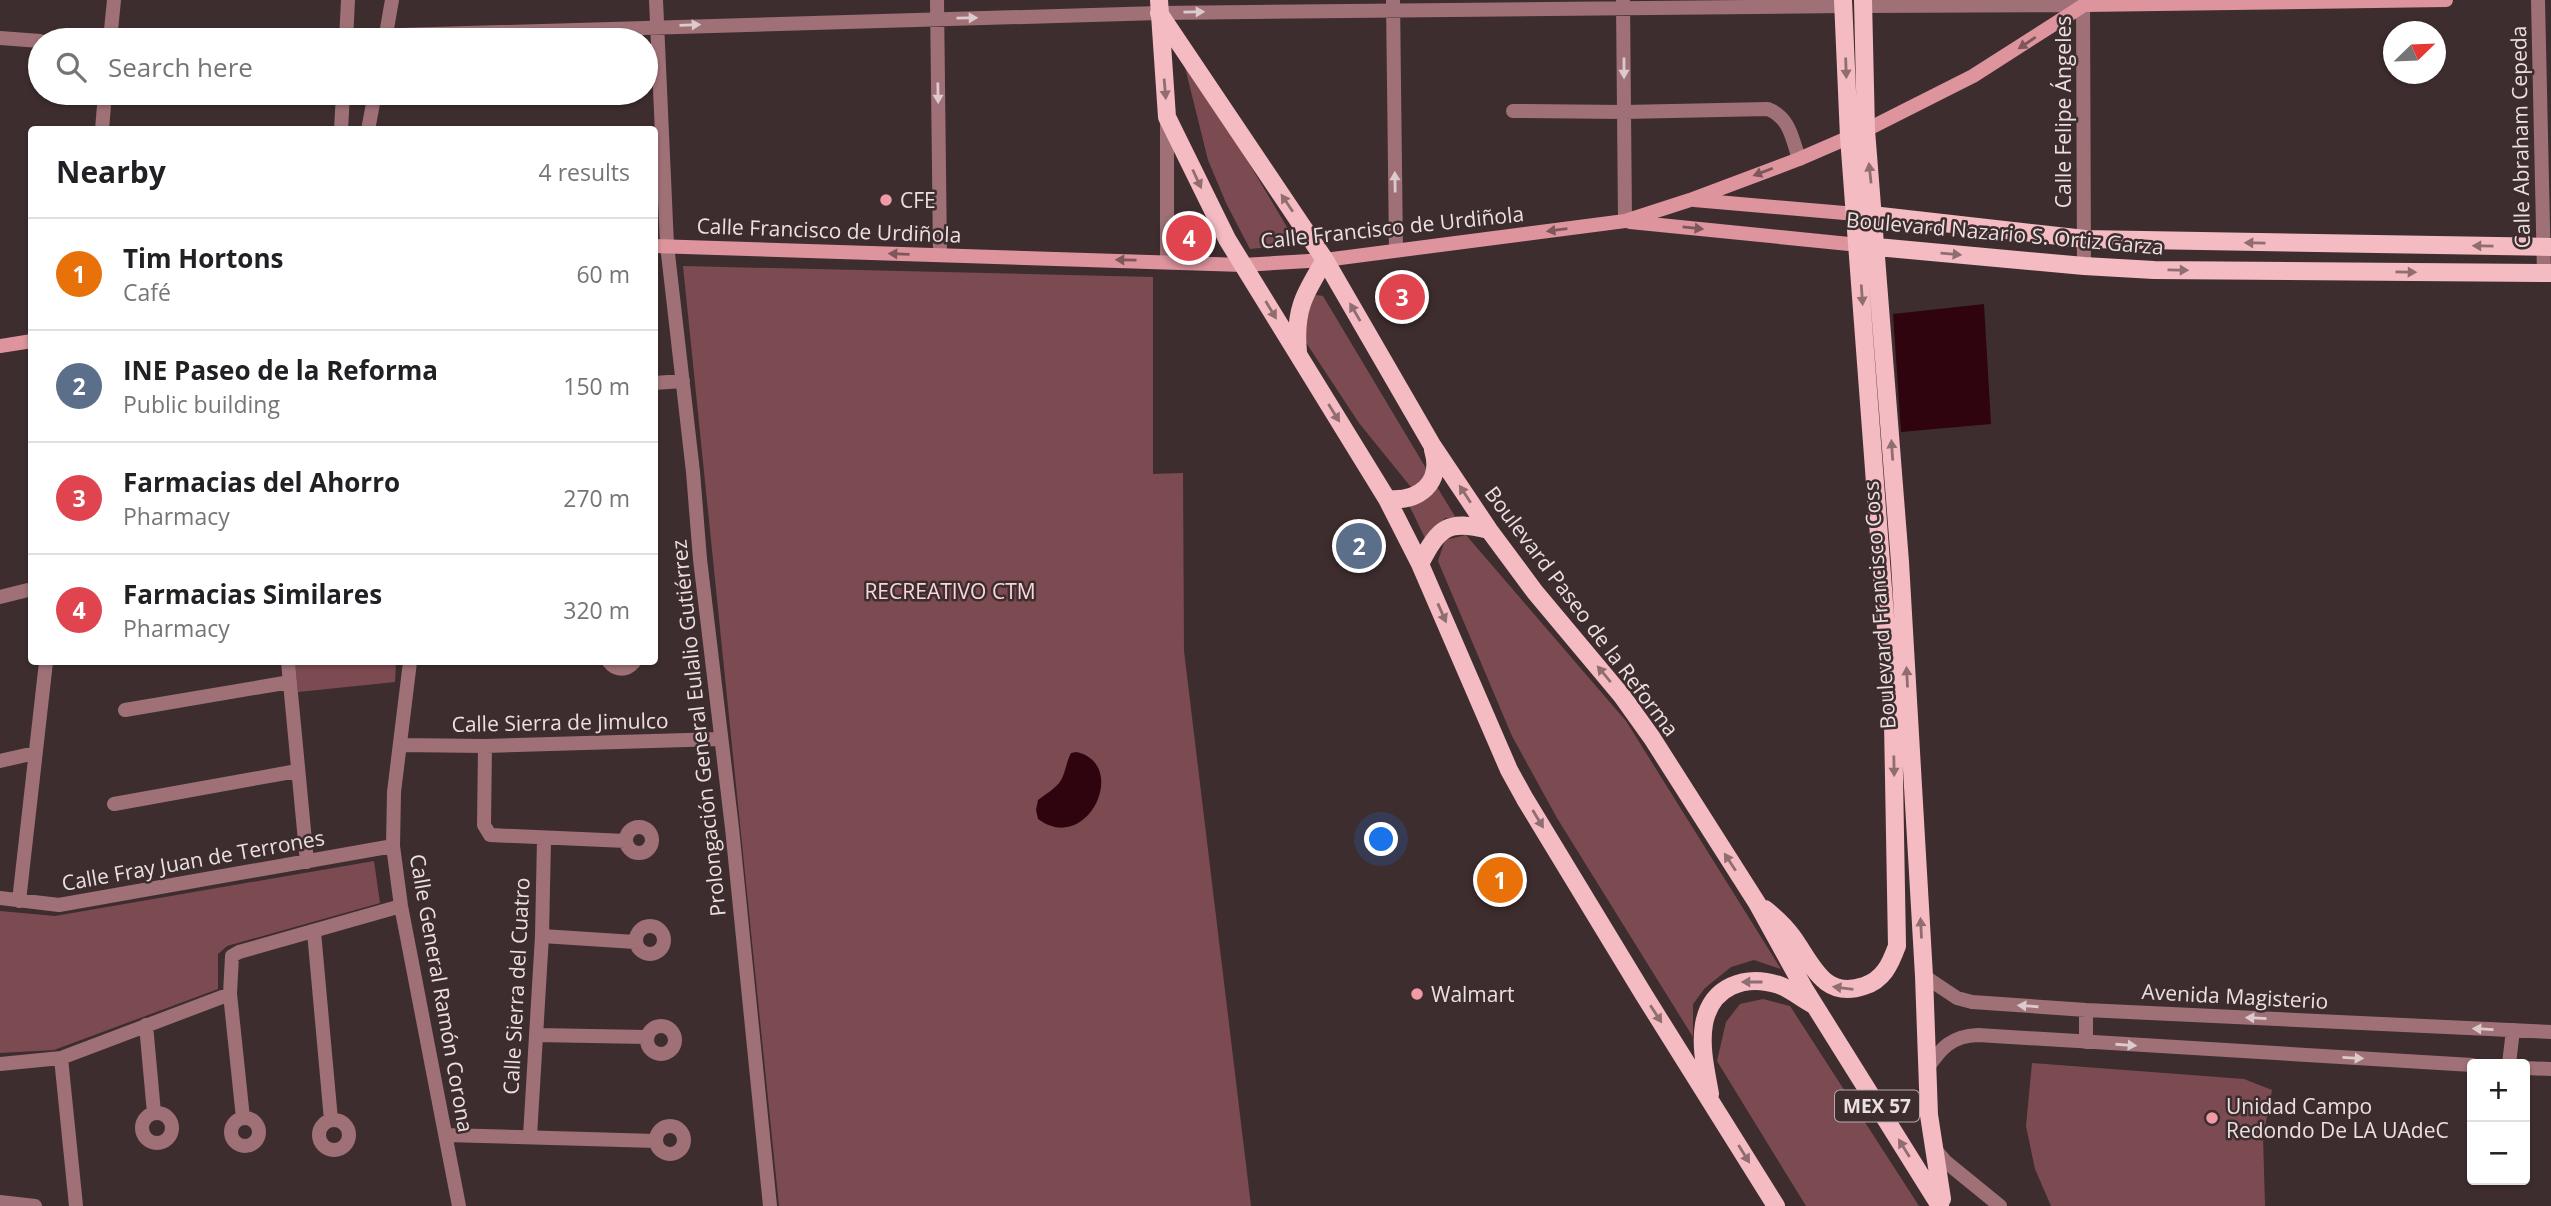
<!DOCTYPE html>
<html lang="en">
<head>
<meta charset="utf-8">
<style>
  :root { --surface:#fff; --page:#f2f2f2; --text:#202124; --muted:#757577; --line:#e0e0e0; --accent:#2563eb }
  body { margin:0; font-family:"Open Sans",sans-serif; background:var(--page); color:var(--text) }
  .controls { position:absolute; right:21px; bottom:21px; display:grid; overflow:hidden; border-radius:7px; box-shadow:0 2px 5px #0004 }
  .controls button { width:63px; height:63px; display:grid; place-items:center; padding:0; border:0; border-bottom:2px solid var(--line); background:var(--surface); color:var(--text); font:35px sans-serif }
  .compass { position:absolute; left:2383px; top:21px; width:63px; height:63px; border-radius:50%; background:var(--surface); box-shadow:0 2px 5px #0004; rotate:67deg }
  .you { position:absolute; left:1382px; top:840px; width:24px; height:24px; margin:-18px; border:5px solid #fff; border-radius:50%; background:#1a73e8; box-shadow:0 0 0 10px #1a73e833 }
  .badge { display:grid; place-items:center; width:46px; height:46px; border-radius:50%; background:var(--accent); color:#fff; font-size:23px; font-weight:700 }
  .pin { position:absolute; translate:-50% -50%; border:4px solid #fff; box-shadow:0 2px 7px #0006 }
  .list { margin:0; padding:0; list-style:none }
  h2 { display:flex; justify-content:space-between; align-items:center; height:91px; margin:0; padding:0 28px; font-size:30px }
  h2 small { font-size:23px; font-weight:400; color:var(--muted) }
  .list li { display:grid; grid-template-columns:46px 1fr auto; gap:21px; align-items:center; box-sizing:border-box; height:112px; padding:0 28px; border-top:2px solid var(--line) }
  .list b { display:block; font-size:26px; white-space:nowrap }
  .list p { margin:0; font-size:23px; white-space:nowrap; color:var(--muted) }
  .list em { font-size:23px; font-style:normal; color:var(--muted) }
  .icon { flex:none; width:38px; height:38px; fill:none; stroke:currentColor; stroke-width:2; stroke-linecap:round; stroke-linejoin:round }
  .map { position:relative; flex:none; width:2551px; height:1206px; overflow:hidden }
  .search { position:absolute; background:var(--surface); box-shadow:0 2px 5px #0004; left:28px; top:28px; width:630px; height:77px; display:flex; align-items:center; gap:18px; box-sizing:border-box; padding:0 24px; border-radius:38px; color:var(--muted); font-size:26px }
  .panel { position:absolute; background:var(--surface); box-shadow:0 2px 5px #0004; left:28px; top:126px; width:630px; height:539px; border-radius:7px }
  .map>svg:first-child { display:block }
  .green { fill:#7c4b52 }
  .water { fill:#30040f }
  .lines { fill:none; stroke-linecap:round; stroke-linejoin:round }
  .minor { stroke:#9f7177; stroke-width:14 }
  .secondary { stroke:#dd949d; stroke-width:14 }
  .primary { stroke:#f5bbc2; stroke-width:18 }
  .oneway { fill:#dccacc }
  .oneway2 { fill:#7e565b }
  .oneway3 { fill:#906d71 }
  .poi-dot { fill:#f39aa7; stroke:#3e2d2f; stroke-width:2.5 }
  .labels { text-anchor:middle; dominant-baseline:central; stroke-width:5; stroke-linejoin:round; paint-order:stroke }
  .shield { fill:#3e2d2f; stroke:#b7aaac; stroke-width:2 }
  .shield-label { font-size:19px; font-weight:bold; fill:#ebe0e1 }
  .street-label { font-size:21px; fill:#ebe0e1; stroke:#3e2d2f }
  .poi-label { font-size:21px; fill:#ebe0e1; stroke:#3e2d2f; text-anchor:start }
  .park-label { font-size:21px; fill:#f9d6d9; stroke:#3e2d2f }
</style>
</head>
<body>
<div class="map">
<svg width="2551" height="1206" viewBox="0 0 2551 1206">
  <rect width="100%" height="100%" fill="#3e2d2f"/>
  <path class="green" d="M 1180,47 L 1297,244 L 1250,249 L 1226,203 L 1208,160 Z
    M 683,266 L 1153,277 L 1153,474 L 1183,473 L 1184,651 L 1251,1206 L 779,1206 Z
    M 1316,295 L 1323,296 L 1430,475 L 1416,487 L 1410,486 L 1359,423 L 1305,341 C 1303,325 1305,307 1316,295 Z
    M 1437,487 L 1456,518 L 1445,518 L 1425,538 L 1408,503 C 1421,504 1429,497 1437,487 Z
    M 1466,535 L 1626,721 L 1781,969 L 1754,960 L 1731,967 L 1705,988 L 1693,1004 L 1693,1037 L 1557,818 L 1512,736 L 1438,561 L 1445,540 Z
    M 295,662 L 396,662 L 395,682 L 298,692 Z
    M 374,861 L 380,903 L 227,946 L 218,954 L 218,989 L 54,1050 L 0,1053 L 0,911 L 55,916 Z
    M 1763,999 L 1790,1006 L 1919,1206 L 1806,1206 L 1717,1061 L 1726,1022 L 1740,1004 Z
    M 2032,1063 L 2244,1079 L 2272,1090 L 2263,1137 L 2265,1206 L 2051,1206 L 2035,1169 L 2026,1126 Z"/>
  <path class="water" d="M 1984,304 L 1991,424 L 1901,432 L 1893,314 Z
    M 1076,752 C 1130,763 1088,856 1038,819 L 1036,810 L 1038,800 C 1047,793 1059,787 1063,776 C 1066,768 1067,761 1071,753 Z"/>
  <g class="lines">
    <path class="minor" d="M 656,0 L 667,245 L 693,472 L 700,559 L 732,828 L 770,1206
      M 937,0 L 940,255
      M 1393,0 L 1396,250
      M 2083,0 L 2084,266
      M 2538,0 L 2544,273
      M 1623,1 L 1625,221
      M 1863,6 L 2084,5
      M 0,38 L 40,41
      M 110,40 L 114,0
      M 230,40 L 1159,13 L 1844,6
      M 346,40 L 348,0
      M 385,40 L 392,0
      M 1513,111 L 1624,112 L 1768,109 C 1790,118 1792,138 1799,159
      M 102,130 L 105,93
      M 341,130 L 343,93
      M 368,130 L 375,93
      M 1167,261 L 1167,119
      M 654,383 L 683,381
      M 0,597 L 32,589
      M 288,662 L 307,862
      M 410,662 L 394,792 L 393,846 L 401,906 L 459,1206
      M 609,662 C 616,671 626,671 634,662
      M 125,710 L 290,682
      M 401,745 L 485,746 L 721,739
      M 485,746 L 484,825 L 490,835 L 626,841
      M 0,761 L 35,753
      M 114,804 L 297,771
      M626 840a13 13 0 1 1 26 0a13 13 0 1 1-26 0Z
      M 0,898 L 59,905 L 393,846
      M 19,901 L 46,662
      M636 940a14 14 0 1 1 28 0a14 14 0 1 1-28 0Z
      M 314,932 L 331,1120
      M 542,936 L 635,942
      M 1924,976 L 1957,998 L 1972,1002 L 2086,1010 L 2551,1032
      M 146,1025 L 154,1113
      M647 1040a14 14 0 1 1 28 0a14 14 0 1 1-28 0Z
      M 536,1035 L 646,1037
      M 2086,1042 L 2086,1010
      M 61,1058 L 76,1206
      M 0,1064 L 61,1058 L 230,994
      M 2509,1064 L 2513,1030
      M 2525,1068 L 2551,1069
      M 1926,1070 C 1941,1048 1951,1036 1978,1035 L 2472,1065
      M142 1128a15 15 0 1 1 30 0a15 15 0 1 1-30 0Z
      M231 1132a14 14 0 1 1 28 0a14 14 0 1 1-28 0Z
      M 243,1118 L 230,994 L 232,956 L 239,952 L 401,906
      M319 1135a15 15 0 1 1 30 0a15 15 0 1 1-30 0Z
      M656 1140a14 14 0 1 1 28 0a14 14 0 1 1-28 0Z
      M 446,1135 L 656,1141
      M 530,1136 L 542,936 L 544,839
      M 1933,1147 L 1946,1162 L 2000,1206
      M 0,1202 L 35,1206"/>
    <path class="secondary" d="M 1694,200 L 1856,214
      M 1630,222 L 1859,245
      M 654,246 L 1243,265 L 1325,260 L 1625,221 L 1690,200 L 1799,159 L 1866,130 L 1973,76 L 2084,5 L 2446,0
      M 0,346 L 32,341"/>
    <path class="primary" d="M 1159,0 L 1167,117 L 1227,239 L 1387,499 L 1420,564 L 1509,770 L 1525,799 L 1644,995 L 1776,1206
      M 1863,0 L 1866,130 L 1900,562 L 1924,976 L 1929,1115 L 1942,1199
      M 1159,13 L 1325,260 L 1432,445 L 1489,530 L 1535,592 L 1622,696 L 1652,738 L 1757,903 L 1805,990 L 1940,1206
      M 1863,214 L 2085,239 L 2551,247
      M 1866,246 L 2084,266 L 2154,270 L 2551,273
      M 1298,352 C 1294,311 1304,294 1325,260
      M 1387,499 C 1419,502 1443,483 1433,450
      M 1420,564 C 1439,527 1448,519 1489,530
      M 1765,909 C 1775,917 1784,925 1792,936 C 1812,963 1823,1000 1864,986 C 1883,980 1890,965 1897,946 L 1893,722 L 1849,137 L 1843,0
      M 1710,1094 C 1706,1071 1700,1047 1704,1024 C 1711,986 1745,974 1779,985 C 1790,989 1801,998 1812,1004"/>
  </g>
  <defs><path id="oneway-solid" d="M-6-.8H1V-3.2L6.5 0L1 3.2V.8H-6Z" transform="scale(1.75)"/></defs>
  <g class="oneway">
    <use href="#oneway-solid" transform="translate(1194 12) rotate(-1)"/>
    <use href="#oneway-solid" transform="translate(967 18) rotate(-1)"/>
    <use href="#oneway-solid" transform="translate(690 25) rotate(-2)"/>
    <use href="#oneway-solid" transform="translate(1624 68) rotate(90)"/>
    <use href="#oneway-solid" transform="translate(938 93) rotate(89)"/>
    <use href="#oneway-solid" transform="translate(1395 182) rotate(-91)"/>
    <use href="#oneway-solid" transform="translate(2028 1006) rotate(-176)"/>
    <use href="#oneway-solid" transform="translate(2256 1018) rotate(-177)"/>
    <use href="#oneway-solid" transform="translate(2483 1029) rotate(-177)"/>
    <use href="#oneway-solid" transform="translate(2126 1045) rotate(4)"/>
    <use href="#oneway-solid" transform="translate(2353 1058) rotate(3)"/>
  </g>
  <g class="oneway2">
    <use href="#oneway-solid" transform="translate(2027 43) rotate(146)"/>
    <use href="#oneway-solid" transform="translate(1763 172) rotate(159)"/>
    <use href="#oneway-solid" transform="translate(1693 228) rotate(6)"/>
    <use href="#oneway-solid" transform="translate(1557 230) rotate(173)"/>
    <use href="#oneway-solid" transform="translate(899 254) rotate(-178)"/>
    <use href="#oneway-solid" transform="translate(1126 260) rotate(-179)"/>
  </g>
  <g class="oneway3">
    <use href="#oneway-solid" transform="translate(1846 68) rotate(88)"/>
    <use href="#oneway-solid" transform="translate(1165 89) rotate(85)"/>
    <use href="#oneway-solid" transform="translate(1870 173) rotate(-96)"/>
    <use href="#oneway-solid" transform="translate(1197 179) rotate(65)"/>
    <use href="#oneway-solid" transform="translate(1287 203) rotate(-124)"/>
    <use href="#oneway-solid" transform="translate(2255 243) rotate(-179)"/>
    <use href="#oneway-solid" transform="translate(2483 246) rotate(-179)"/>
    <use href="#oneway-solid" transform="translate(1951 254) rotate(5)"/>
    <use href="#oneway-solid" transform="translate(2178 270) rotate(1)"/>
    <use href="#oneway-solid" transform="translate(2406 272) rotate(1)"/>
    <use href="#oneway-solid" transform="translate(1862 295) rotate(86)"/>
    <use href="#oneway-solid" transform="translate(1271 310) rotate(59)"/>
    <use href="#oneway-solid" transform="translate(1355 312) rotate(-120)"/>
    <use href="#oneway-solid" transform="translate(1334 413) rotate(58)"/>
    <use href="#oneway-solid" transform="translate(1892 450) rotate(-94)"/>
    <use href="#oneway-solid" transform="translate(1465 494) rotate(-123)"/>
    <use href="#oneway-solid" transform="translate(1442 613) rotate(66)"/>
    <use href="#oneway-solid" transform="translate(1604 674) rotate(-130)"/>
    <use href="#oneway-solid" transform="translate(1907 677) rotate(-93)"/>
    <use href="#oneway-solid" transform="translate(1894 766) rotate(89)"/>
    <use href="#oneway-solid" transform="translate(1538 819) rotate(59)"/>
    <use href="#oneway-solid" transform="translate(1730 862) rotate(-123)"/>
    <use href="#oneway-solid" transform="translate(1921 928) rotate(-93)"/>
    <use href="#oneway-solid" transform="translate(1752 982) rotate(-180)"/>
    <use href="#oneway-solid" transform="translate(1843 988) rotate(-173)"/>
    <use href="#oneway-solid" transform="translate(1656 1014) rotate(57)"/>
    <use href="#oneway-solid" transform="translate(1904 1148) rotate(-122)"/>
    <use href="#oneway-solid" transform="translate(1744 1154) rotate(58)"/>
  </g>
  <g class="poi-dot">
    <circle cx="886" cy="200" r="7"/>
    <circle cx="1417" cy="994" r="7"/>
    <circle cx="2212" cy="1118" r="7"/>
  </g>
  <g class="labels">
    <rect class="shield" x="1835" y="1090.5" width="84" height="31" rx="5"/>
    <g class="shield-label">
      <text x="1877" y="1106">MEX 57</text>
    </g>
    <g class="street-label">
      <text transform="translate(2063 112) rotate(-90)">Calle Felipe Ángeles</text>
      <text transform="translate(2520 137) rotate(-91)">Calle Abraham Cepeda</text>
      <text transform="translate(1392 227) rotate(-6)">Calle Francisco de Urdiñola</text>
      <text transform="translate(829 230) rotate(2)">Calle Francisco de Urdiñola</text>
      <text transform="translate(2005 233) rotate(5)">Boulevard Nazario S. Ortiz Garza</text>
      <text transform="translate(1879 605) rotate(-94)">Boulevard Francisco Coss</text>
      <text transform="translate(1582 611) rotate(53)">Boulevard Paseo de la Reforma</text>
      <text transform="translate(560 722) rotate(-1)">Calle Sierra de Jimulco</text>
      <text transform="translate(698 728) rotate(-96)">Prolongación General Eulalio Gutiérrez</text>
      <text transform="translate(193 860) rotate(-10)">Calle Fray Juan de Terrones</text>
      <text transform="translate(516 986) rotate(-87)">Calle Sierra del Cuatro</text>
      <text transform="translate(442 993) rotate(80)">Calle General Ramón Corona</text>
      <text transform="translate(2235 996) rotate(3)">Avenida Magisterio</text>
    </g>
    <g class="poi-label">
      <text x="900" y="200">CFE</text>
      <text x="1431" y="994">Walmart</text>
      <text x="2226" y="1106">Unidad Campo<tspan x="2226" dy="24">Redondo De LA UAdeC</tspan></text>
    </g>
    <g class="park-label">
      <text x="950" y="591">RECREATIVO CTM</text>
    </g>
  </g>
</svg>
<div class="controls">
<button>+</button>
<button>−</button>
</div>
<svg class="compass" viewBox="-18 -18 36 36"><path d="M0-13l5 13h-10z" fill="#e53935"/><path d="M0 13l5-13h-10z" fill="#757577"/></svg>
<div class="you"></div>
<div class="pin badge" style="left:1500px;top:880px;background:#e8710a">1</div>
<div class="pin badge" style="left:1359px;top:546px;background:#5c6f8a">2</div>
<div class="pin badge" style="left:1402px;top:297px;background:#e0444e">3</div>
<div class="pin badge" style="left:1189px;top:238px;background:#e0444e">4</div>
<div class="search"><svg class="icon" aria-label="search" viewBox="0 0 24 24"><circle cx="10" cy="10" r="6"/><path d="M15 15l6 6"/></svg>Search here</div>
<section class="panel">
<h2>Nearby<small>4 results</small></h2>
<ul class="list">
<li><span class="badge" style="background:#e8710a">1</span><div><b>Tim Hortons</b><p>Café</p></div><em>60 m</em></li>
<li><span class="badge" style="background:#5c6f8a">2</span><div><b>INE Paseo de la Reforma</b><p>Public building</p></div><em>150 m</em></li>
<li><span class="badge" style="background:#e0444e">3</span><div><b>Farmacias del Ahorro</b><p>Pharmacy</p></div><em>270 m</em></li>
<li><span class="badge" style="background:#e0444e">4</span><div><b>Farmacias Similares</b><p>Pharmacy</p></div><em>320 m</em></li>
</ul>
</section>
</div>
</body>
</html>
